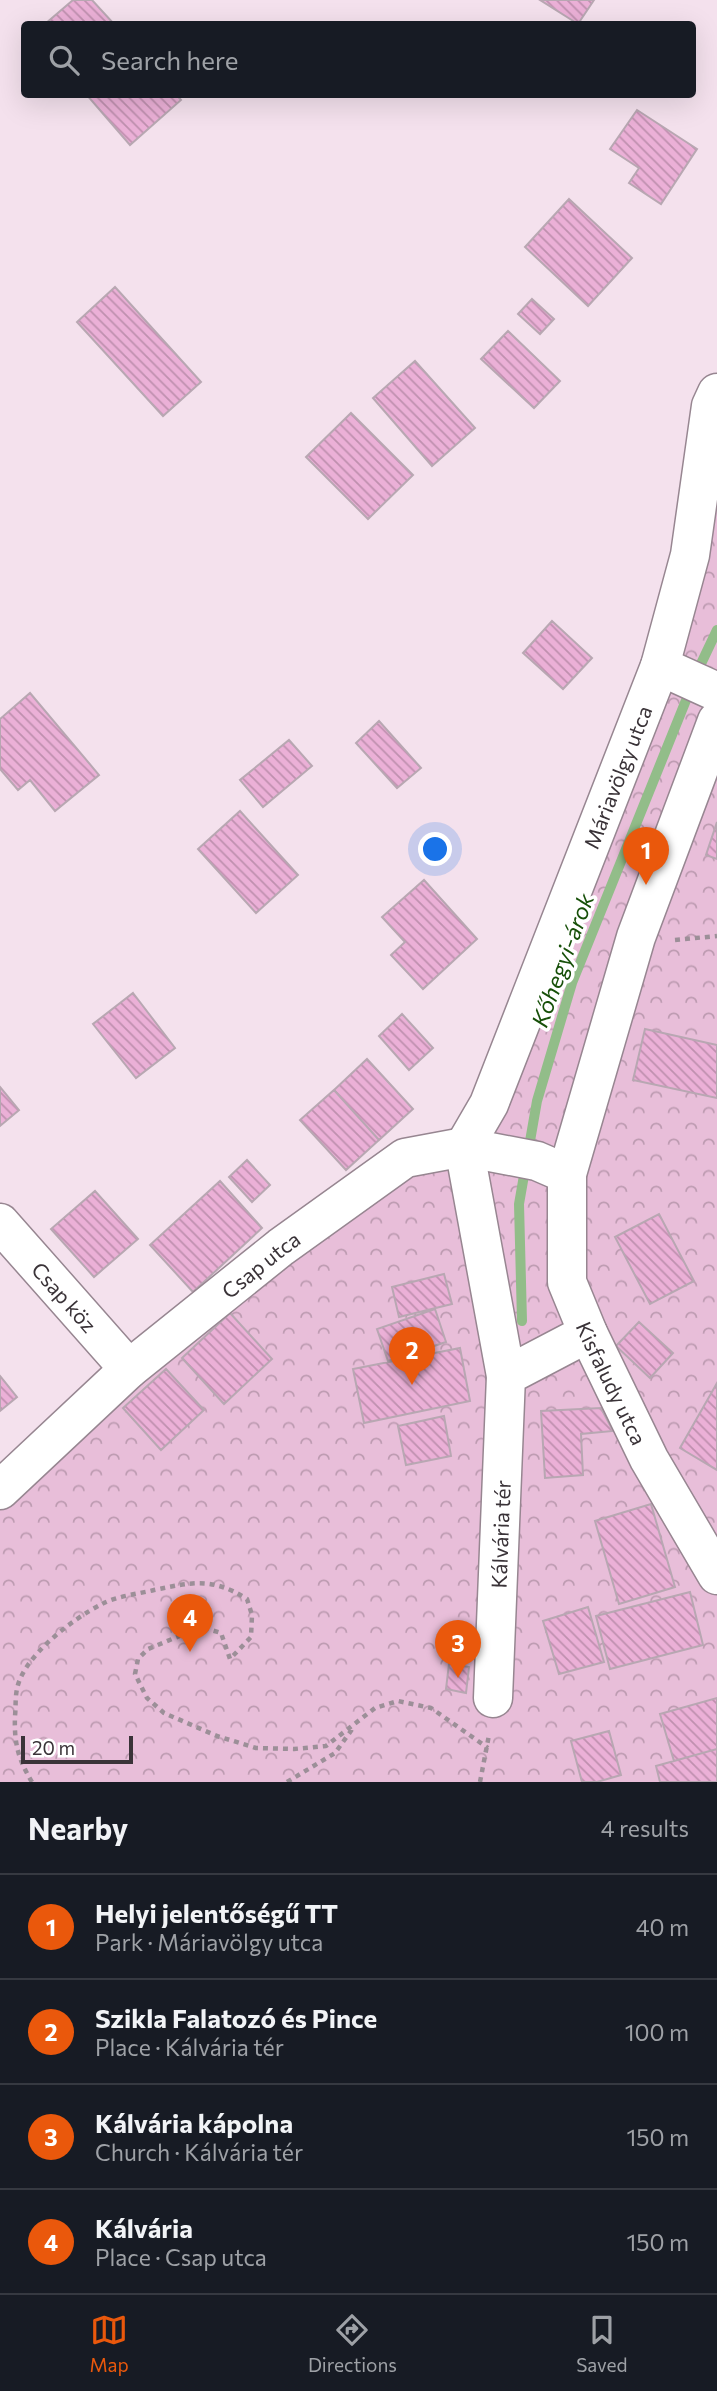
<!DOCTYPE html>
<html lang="en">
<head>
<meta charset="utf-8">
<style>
  :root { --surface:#171b24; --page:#20242c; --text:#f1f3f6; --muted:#9ea1a6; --line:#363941; --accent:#ea580c }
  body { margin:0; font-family:Commissioner,sans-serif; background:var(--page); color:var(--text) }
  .scale { position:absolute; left:21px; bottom:18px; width:112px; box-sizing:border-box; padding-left:7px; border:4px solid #3a3338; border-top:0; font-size:19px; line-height:24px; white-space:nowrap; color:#3a3338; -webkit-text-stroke:5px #fff; paint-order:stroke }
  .you { position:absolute; left:436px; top:850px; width:24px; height:24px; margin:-18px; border:5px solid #fff; border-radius:50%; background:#1a73e8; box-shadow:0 0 0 10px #1a73e833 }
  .badge { display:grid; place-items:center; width:46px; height:46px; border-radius:50%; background:var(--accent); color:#fff; font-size:23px; font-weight:700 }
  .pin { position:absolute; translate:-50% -58px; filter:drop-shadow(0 2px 4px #0008) }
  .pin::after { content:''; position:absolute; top:37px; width:24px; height:21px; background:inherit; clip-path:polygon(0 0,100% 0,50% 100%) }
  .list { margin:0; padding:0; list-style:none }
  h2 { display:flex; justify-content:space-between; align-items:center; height:91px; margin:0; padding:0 28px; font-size:30px }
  h2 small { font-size:23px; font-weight:400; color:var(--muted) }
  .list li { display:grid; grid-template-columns:46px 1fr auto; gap:21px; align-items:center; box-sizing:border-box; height:105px; padding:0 28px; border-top:2px solid var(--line) }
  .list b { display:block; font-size:26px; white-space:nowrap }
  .list p { margin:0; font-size:23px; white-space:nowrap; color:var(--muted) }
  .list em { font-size:23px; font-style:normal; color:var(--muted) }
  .icon { flex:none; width:38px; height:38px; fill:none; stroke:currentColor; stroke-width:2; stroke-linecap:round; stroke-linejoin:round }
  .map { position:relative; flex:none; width:717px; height:1782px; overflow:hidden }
  .search { position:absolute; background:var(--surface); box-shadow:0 7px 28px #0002; left:21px; right:21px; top:21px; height:77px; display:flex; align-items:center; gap:18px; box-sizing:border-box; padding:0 24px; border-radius:7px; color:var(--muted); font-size:26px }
  .sheet { height:511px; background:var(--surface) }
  nav { display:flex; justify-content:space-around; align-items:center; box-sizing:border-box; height:98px; border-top:2px solid var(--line); background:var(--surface); font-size:19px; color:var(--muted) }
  nav a { display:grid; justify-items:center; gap:4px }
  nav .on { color:var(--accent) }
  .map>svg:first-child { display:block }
  .park { fill:url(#park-crowns) }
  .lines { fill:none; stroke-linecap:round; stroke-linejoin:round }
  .stream { stroke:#92bd89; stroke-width:10 }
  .building { fill:url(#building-back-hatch); stroke:#b8a7b2; stroke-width:2 }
  .minor-casing { stroke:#978691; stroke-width:41 }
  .path { stroke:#9c8f98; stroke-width:4.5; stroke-dasharray:5 5; stroke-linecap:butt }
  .minor { stroke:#fff; stroke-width:38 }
  .labels { text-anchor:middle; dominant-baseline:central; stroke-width:7; stroke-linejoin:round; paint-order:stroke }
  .street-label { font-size:21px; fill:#3a3338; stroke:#fff }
  .water-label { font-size:23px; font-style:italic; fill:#175009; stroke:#fff }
</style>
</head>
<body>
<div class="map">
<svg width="717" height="1782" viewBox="0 0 717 1782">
  <defs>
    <pattern id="park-crowns" width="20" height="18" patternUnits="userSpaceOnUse" patternTransform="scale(1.75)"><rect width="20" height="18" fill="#e8bed9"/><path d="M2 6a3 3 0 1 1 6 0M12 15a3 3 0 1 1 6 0" fill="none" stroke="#bd9bb1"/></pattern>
    <pattern id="building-back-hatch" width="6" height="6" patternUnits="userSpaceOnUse" patternTransform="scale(1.75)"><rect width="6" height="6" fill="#ebb0d7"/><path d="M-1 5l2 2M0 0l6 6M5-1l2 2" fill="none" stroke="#bf90af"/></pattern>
  </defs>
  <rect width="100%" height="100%" fill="#f4e1ed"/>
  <path class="park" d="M 717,393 L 717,1782 L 0,1782 L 0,1490 L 281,1247 L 464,1147 L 660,666 Z"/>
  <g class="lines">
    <path class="stream" d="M 522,1321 L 519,1204 L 537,1101 L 572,983 L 699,668 L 717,630"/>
  </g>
  <path class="building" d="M 73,0 L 92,0 L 114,24 L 45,24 Z
    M 540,0 L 594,0 L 578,24 Z
    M 86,94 L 176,94 L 181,100 L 130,145 Z
    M 637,110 L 697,149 L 661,204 L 629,183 L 639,168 L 610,149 Z
    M 569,199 L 632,258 L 588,306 L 525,247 Z
    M 115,287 L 201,382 L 163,416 L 77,322 Z
    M 532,299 L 554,319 L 540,334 L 518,314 Z
    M 508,331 L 560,381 L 534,408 L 481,359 Z
    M 415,361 L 475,428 L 432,466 L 373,398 Z
    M 351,413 L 413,475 L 368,519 L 306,457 Z
    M 552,621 L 592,658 L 563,689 L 523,653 Z
    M 30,693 L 99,775 L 55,811 L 30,780 L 18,790 L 0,769 L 0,719 Z
    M 379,721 L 421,768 L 397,788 L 356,743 Z
    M 289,740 L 312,766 L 263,807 L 240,780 Z
    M 240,811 L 298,875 L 256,913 L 198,849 Z
    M 717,822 L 717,859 L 706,855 Z
    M 424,880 L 477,939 L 423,989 L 391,955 L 405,942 L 382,917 Z
    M 133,993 L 175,1048 L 136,1078 L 93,1024 Z
    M 402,1014 L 433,1048 L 409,1070 L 379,1036 Z
    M 645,1029 L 717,1045 L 717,1098 L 633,1080 Z
    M 367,1059 L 413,1109 L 379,1140 L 334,1090 Z
    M 0,1087 L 19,1110 L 0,1126 Z
    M 334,1090 L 379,1140 L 346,1170 L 300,1120 Z
    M 247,1160 L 270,1185 L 252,1202 L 229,1177 Z
    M 220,1181 L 262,1228 L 193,1292 L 150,1245 Z
    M 95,1191 L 138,1239 L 94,1277 L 51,1229 Z
    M 659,1214 L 694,1281 L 650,1304 L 615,1237 Z
    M 444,1274 L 452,1304 L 399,1317 L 392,1287 Z
    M 435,1309 L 446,1342 L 388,1361 L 377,1329 Z
    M 230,1313 L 272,1359 L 224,1404 L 182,1358 Z
    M 639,1322 L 673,1353 L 650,1378 L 616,1346 Z
    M 460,1348 L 470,1401 L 364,1423 L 353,1369 Z
    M 166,1369 L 204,1410 L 161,1450 L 123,1408 Z
    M 0,1376 L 17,1397 L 0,1411 Z
    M 717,1383 L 717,1470 L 680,1448 Z
    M 601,1408 L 613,1431 L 581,1434 L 583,1475 L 545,1478 L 541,1411 Z
    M 444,1416 L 451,1456 L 406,1465 L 398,1426 Z
    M 651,1504 L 675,1587 L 619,1604 L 595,1521 Z
    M 690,1592 L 703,1645 L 610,1669 L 596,1616 Z
    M 588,1607 L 604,1662 L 559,1674 L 543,1621 Z
    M 449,1664 L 469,1667 L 466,1693 L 446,1689 Z
    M 717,1698 L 717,1749 L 674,1761 L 660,1714 Z
    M 609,1731 L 621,1775 L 597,1782 L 582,1782 L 571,1741 Z
    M 717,1749 L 717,1782 L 660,1782 L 656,1766 Z"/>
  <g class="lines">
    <g class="minor-casing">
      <g id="minor">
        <path d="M 660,666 L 717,692"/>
        <path id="s1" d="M 717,721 L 636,937 L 567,1174 L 567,1282 L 588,1333 L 649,1459 L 717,1575"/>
        <path id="s2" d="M 464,1147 L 489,1104 L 660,666 L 690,555 L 711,406 L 717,393"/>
        <path d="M 464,1147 L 506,1376"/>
        <path id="s3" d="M 0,1223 L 129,1369"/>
        <path id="s4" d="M 0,1490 L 129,1369 L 281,1247 L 405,1158 L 464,1147 L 537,1161 L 567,1174"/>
        <path id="s5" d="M 493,1698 L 506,1376 L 588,1333"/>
      </g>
    </g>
    <path class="path" d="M 675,940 L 717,936
      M 32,1782 C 18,1759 14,1743 15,1716 C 16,1707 15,1698 17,1689 C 23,1656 74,1618 102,1604 C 117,1596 138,1594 154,1590 C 193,1582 212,1577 247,1599 L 252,1615 L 251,1637 L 230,1659 L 221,1633 L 201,1627 L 148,1649 L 138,1659 L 135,1674 L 147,1698 L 164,1713 L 217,1736 L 256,1748 L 294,1749 L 326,1746 L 375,1708 L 398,1701 L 431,1708 L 488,1748
      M 287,1782 L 335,1753 L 353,1728
      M 480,1782 L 489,1735"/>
    <use href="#minor" class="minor"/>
  </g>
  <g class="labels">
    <g class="street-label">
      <text stroke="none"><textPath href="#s2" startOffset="401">Máriavölgy utca</textPath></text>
      <text stroke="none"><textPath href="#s4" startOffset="345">Csap utca</textPath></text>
      <text stroke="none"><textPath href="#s3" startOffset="98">Csap köz</textPath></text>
      <text stroke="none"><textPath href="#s1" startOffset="696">Kisfaludy utca</textPath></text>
      <text stroke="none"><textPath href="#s5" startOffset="164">Kálvária tér</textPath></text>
    </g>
    <g class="water-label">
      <text transform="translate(562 960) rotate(-70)">Kőhegyi-árok</text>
    </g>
  </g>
</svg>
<div class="scale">20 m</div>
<div class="you"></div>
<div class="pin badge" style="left:646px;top:885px">1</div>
<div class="pin badge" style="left:412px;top:1385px">2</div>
<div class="pin badge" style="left:458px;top:1678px">3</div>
<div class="pin badge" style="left:190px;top:1652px">4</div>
<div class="search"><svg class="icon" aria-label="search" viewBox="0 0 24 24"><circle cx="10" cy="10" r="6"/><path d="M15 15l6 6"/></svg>Search here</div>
</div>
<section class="sheet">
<h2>Nearby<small>4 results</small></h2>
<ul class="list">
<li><span class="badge">1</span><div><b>Helyi jelentőségű TT</b><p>Park · Máriavölgy utca</p></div><em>40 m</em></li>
<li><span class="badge">2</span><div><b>Szikla Falatozó és Pince</b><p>Place · Kálvária tér</p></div><em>100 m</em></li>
<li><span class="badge">3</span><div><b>Kálvária kápolna</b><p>Church · Kálvária tér</p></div><em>150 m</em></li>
<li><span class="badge">4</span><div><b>Kálvária</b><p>Place · Csap utca</p></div><em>150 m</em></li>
</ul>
</section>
<nav>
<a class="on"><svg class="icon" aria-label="map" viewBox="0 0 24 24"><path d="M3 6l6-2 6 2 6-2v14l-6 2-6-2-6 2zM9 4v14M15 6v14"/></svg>Map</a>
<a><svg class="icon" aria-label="directions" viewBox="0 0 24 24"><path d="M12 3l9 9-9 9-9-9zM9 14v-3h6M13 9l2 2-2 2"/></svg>Directions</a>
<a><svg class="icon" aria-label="saved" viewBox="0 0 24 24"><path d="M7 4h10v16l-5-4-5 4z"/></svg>Saved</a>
</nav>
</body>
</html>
